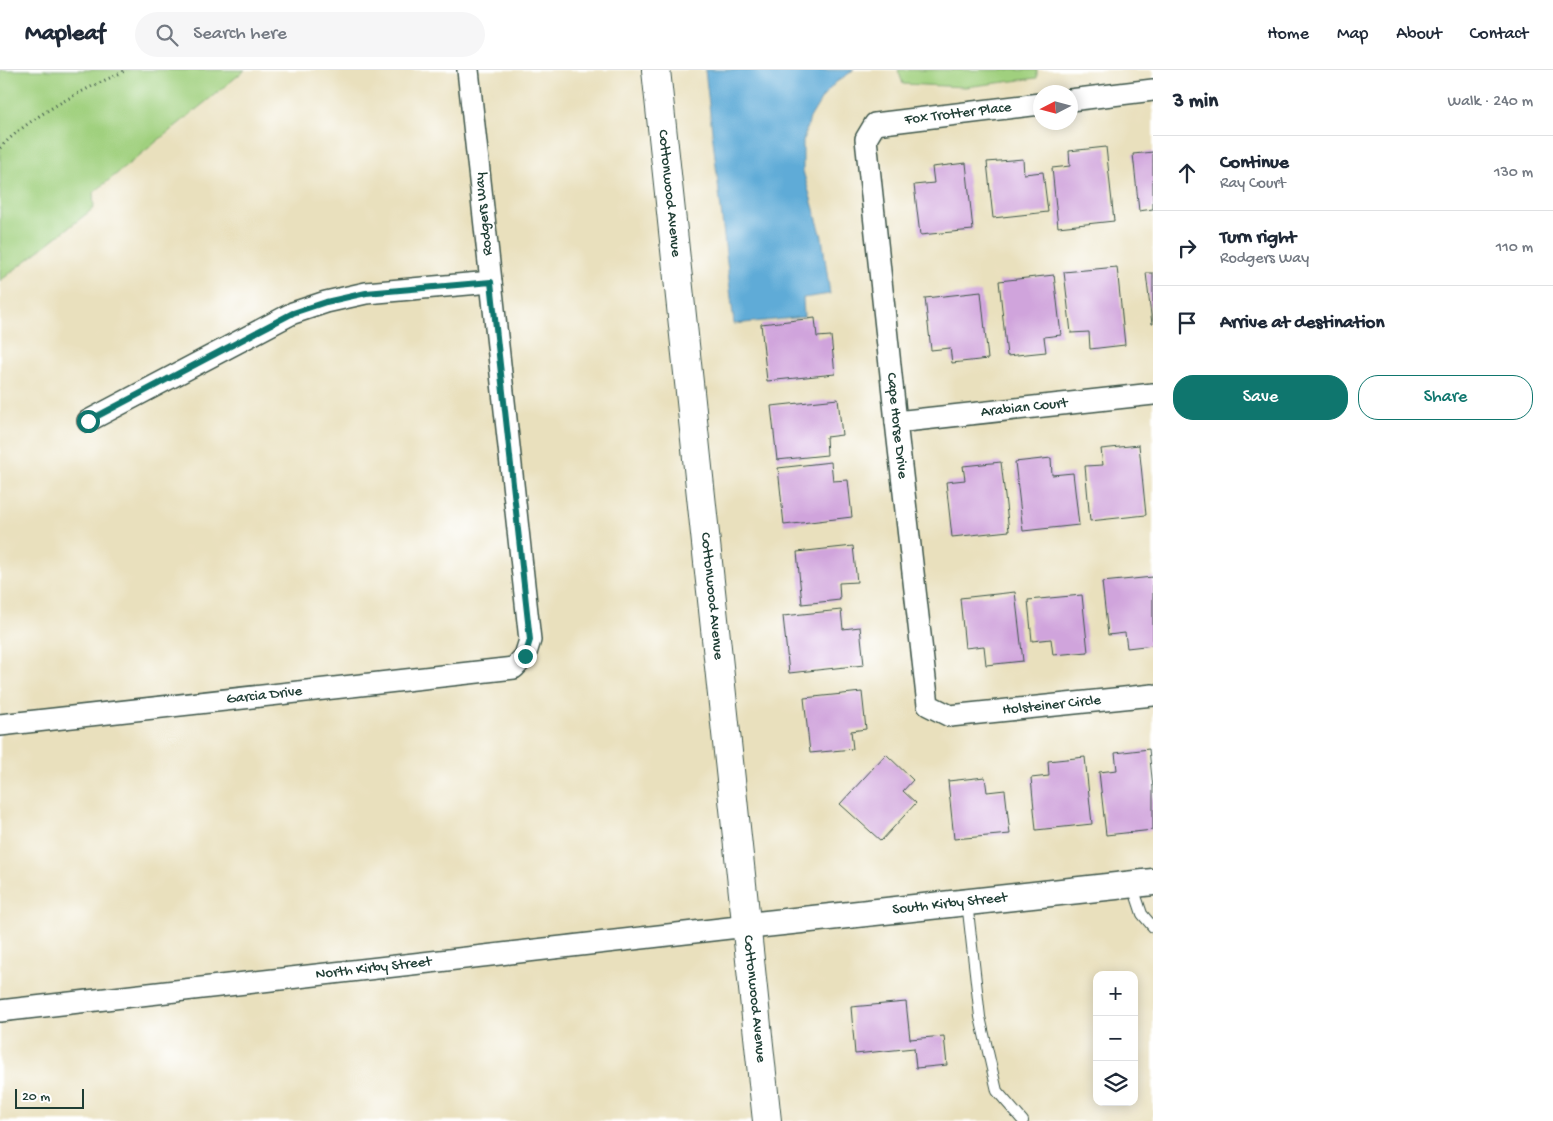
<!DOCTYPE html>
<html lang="en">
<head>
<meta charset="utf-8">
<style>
  :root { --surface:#fff; --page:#f6f6f7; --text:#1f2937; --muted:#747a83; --line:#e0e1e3; --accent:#0f766e }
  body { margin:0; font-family:"Gochi Hand",sans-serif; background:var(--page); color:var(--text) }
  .controls { position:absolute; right:15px; bottom:15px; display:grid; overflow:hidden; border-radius:10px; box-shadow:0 2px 12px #0003 }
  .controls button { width:45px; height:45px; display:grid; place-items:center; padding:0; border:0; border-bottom:1px solid var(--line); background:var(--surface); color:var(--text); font:25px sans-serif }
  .compass { position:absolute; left:1033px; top:15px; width:45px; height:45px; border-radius:50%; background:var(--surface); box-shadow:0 2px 12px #0003; rotate:264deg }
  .scale { position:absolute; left:15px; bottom:12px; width:69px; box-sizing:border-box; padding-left:5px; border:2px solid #1f3d34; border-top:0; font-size:14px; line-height:18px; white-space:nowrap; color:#1f3d34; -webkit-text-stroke:4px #fff; paint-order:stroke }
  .stop { position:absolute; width:15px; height:15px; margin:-11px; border:4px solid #0f766e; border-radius:50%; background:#fff }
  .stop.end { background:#0f766e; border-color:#fff; box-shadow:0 1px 5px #0008 }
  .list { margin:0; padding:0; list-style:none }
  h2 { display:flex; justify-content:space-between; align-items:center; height:65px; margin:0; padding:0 20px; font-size:21px }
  h2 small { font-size:16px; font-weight:400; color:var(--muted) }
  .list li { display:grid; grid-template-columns:32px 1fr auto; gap:15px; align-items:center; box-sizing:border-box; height:75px; padding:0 20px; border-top:1px solid var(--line) }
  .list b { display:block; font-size:19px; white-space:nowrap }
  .list p { margin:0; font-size:16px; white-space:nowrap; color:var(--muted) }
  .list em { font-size:16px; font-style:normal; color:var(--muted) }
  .actions { display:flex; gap:10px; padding:15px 20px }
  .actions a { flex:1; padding:11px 0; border:1px solid var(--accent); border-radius:20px; text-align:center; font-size:18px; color:var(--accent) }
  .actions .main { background:var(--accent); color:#fff }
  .icon { flex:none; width:28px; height:28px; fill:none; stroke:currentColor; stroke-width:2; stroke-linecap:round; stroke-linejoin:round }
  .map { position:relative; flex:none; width:1153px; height:1051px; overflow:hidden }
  header { display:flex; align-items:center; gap:30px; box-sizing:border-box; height:70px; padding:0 25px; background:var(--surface); border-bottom:1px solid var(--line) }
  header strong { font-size:24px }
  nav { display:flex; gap:28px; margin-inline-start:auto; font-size:18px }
  .search { width:350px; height:45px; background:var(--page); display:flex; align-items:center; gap:12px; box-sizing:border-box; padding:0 18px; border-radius:28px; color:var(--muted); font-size:19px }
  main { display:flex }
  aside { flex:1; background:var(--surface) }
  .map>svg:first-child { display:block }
  .green { fill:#a0d07e; stroke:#608659 }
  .water { fill:#5eabd7; stroke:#3e7486 }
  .building { fill:#d0a4dc }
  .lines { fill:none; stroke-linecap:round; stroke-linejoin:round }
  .service-casing { stroke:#3d5549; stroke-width:12 }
  .minor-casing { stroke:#3d5549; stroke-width:24 }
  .tertiary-casing { stroke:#3d5549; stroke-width:29 }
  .secondary-casing { stroke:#3d5549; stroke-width:30 }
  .path { stroke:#3d5549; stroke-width:3; stroke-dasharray:1 4; stroke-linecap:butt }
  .service { stroke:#fff; stroke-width:10 }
  .minor { stroke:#fff; stroke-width:21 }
  .tertiary { stroke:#fff; stroke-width:26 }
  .secondary { stroke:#fff; stroke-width:28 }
  .route { stroke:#0f766e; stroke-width:6 }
  .labels { text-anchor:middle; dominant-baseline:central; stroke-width:4; stroke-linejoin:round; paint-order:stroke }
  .street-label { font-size:15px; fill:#1f3d34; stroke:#fff }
</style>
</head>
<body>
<header>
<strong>Mapleaf</strong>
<div class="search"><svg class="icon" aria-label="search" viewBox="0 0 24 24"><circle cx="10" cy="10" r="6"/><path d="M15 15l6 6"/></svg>Search here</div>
<nav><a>Home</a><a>Map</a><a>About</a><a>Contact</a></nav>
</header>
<main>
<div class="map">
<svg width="1153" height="1051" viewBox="0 0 1153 1051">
  <rect width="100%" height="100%" fill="#fff"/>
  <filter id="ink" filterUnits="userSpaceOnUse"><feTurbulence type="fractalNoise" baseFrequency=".02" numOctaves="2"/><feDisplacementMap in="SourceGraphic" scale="10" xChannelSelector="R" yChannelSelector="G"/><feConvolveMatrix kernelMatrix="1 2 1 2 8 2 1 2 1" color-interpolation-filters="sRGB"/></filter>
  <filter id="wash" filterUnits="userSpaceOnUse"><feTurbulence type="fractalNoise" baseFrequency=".0096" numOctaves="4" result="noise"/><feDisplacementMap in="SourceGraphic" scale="20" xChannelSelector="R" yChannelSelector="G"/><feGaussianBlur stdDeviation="1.12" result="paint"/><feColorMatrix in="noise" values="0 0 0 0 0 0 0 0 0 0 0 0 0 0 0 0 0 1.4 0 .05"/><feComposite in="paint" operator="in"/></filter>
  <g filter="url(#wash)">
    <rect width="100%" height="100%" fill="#e9e0bd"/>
    <path class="green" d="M 0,0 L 245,0 L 93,123 L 94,138 L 0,211 Z
      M 898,0 L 1037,0 L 1037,8 L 965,17 L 903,14 Z"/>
    <path class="water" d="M 705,0 L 854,0 L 835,13 L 822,28 L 810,48 L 803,71 L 803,101 L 822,167 L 830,224 L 803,228 L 804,247 L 734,254 Z"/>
    <g id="blocks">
      <path class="building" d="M 1106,77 L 1114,151 L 1058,157 L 1052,98 L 1070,96 L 1069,81 Z
        M 1153,82 L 1153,139 L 1139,141 L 1133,84 Z
        M 1023,89 L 1024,104 L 1043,102 L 1048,142 L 993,148 L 987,92 Z
        M 966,93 L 973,160 L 920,165 L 914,115 L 934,113 L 932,97 Z
        M 1117,197 L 1125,275 L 1090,279 L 1089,262 L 1071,263 L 1064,202 Z
        M 1146,203 L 1153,203 L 1153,254 L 1152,254 Z
        M 1054,205 L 1061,265 L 1044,267 L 1046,282 L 1007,286 L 999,211 Z
        M 981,222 L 988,289 L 952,293 L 950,278 L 931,280 L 925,228 Z
        M 815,248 L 817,267 L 831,266 L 835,304 L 767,311 L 761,254 Z
        M 838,329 L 842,365 L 826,367 L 827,385 L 777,390 L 771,336 Z
        M 1139,375 L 1146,445 L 1090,451 L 1085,396 L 1103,395 L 1101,379 Z
        M 1051,388 L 1052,405 L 1073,403 L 1079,455 L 1023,461 L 1015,392 Z
        M 831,392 L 833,411 L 848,410 L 852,447 L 784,455 L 778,398 Z
        M 1001,392 L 1009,461 L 952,467 L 946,412 L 965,410 L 963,396 Z
        M 853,476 L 857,512 L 839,513 L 840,530 L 802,534 L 797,482 Z
        M 1153,507 L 1153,575 L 1127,578 L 1125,563 L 1108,565 L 1102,512 Z
        M 1015,522 L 1023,591 L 986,595 L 984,576 L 965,578 L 960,528 Z
        M 1082,525 L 1088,582 L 1053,585 L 1051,569 L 1032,571 L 1028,530 Z
        M 841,540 L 843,559 L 860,557 L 864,595 L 789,603 L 783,546 Z
        M 862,622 L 866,659 L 851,661 L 853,679 L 810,683 L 804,628 Z
        M 1149,679 L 1153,718 L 1153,760 L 1106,765 L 1099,702 L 1117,700 L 1115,683 Z
        M 886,684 L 913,710 L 903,721 L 916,733 L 881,771 L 840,734 Z
        M 1085,687 L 1092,754 L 1036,760 L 1031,708 L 1049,706 L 1048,691 Z
        M 985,707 L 987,722 L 1005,720 L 1010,764 L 954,769 L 948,711 Z
        M 906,932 L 910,969 L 944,966 L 947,995 L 916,998 L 914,978 L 855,984 L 851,937 Z"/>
    </g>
  </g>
  <g filter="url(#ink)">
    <use href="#blocks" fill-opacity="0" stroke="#3d5549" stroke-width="1"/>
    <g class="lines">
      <g class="service-casing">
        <path id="service" d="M 1132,814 L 1142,844 L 1153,857
          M 967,832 L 980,947 L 997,1021 L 1023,1051"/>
      </g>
      <g class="minor-casing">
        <g id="minor">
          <path d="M 1070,30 L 1153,20"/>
          <path id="s1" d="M 1040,34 L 875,54 L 866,69 L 896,352 L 928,635 L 950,646 L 1153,625"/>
          <path d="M 88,351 L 293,243 L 326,232 L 366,223 L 491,212"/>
          <path id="s2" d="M 896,352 L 1153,324"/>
          <path id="s3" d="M 0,655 L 514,598 L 525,586 L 530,570 L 468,0"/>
          <path id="s4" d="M 0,941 L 747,856"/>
        </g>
      </g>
      <g class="tertiary-casing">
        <g id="tertiary">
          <path id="s5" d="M 747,856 L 1153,812"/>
        </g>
      </g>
      <g class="secondary-casing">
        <g id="secondary">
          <path id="s6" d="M 656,0 L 767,1051"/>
        </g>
      </g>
      <path class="path" d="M 0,78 C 32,44 85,19 127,0"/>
      <use href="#service" class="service"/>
      <use href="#minor" class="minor"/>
      <use href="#tertiary" class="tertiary"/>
      <use href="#secondary" class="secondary"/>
    </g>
  </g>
  <g class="lines" filter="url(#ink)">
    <path class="route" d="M 88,351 L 293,243 L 326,232 L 366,223 L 491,212 L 530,570 L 525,586"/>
  </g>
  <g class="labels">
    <g class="street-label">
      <text transform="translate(958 44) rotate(-7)">Fox Trotter Place</text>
      <text stroke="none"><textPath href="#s6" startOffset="124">Cottonwood Avenue</textPath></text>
      <text transform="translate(484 144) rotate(-96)">Rodgers Way</text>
      <text stroke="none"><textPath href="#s2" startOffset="129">Arabian Court</textPath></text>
      <text stroke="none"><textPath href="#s1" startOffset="472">Cape Horse Drive</textPath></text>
      <text stroke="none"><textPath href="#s6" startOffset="529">Cottonwood Avenue</textPath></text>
      <text stroke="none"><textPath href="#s3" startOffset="266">Garcia Drive</textPath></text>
      <text stroke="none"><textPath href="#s1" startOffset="880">Holsteiner Circle</textPath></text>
      <text stroke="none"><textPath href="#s5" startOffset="204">South Kirby Street</textPath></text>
      <text stroke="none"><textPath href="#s4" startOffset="376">North Kirby Street</textPath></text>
      <text stroke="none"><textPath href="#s6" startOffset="934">Cottonwood Avenue</textPath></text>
    </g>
  </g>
</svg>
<div class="controls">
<button>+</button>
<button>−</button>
<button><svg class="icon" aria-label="layers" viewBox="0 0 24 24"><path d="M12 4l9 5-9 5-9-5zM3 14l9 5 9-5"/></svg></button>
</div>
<svg class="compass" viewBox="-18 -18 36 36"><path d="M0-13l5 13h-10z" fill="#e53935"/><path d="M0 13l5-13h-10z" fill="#747a83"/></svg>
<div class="scale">20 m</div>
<div class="stop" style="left:88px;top:351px"></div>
<div class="stop end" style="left:525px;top:586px"></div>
</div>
<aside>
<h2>3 min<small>Walk · 240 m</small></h2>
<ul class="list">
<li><svg class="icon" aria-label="ahead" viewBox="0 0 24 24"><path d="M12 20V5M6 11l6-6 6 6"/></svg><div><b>Continue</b><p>Ray Court</p></div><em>130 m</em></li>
<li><svg class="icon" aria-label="right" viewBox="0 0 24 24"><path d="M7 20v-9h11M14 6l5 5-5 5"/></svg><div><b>Turn right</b><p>Rodgers Way</p></div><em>110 m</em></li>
<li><svg class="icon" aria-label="arrive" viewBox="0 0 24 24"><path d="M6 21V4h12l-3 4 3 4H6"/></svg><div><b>Arrive at destination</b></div></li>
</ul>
<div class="actions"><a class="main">Save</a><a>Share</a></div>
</aside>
</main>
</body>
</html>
